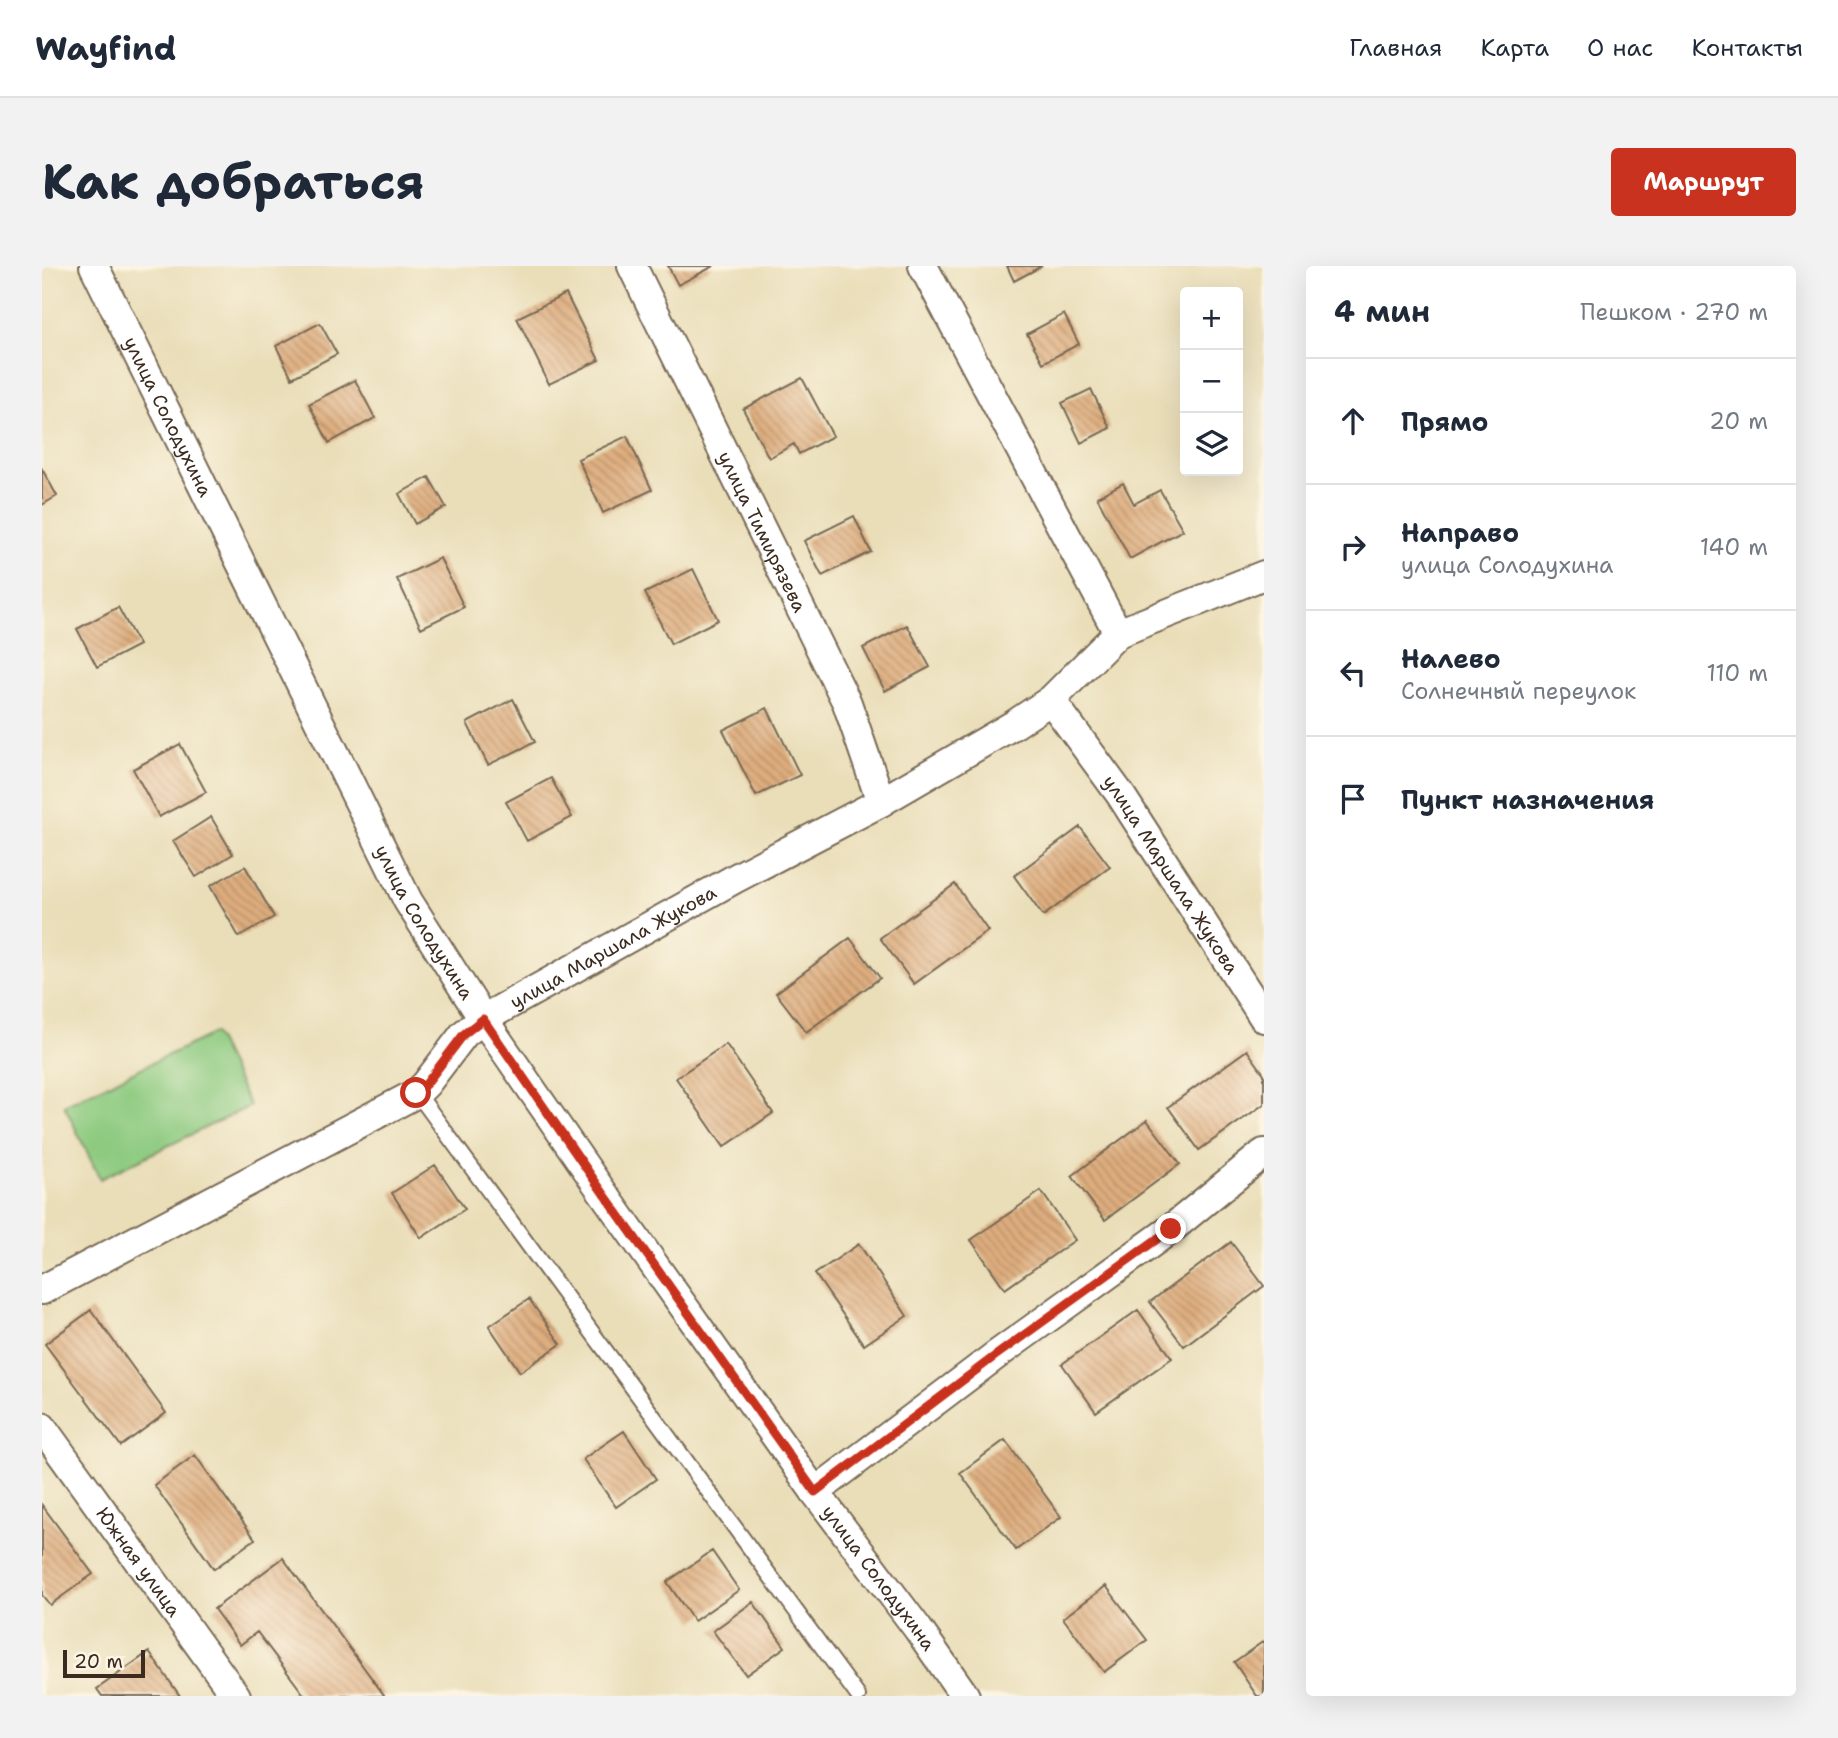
<!DOCTYPE html>
<html lang="ru">
<head>
<meta charset="utf-8">
<style>
  :root { --surface:#fff; --page:#f2f2f3; --text:#1f2937; --muted:#747a83; --line:#e0e1e3; --accent:#c8321e }
  body { margin:0; font-family:"Shantell Sans",sans-serif; background:var(--page); color:var(--text) }
  .controls { position:absolute; right:21px; top:21px; display:grid; overflow:hidden; border-radius:7px; box-shadow:0 7px 28px #0002 }
  .controls button { width:63px; height:63px; display:grid; place-items:center; padding:0; border:0; border-bottom:2px solid var(--line); background:var(--surface); color:var(--text); font:35px sans-serif }
  .scale { position:absolute; left:21px; bottom:18px; width:82px; box-sizing:border-box; padding-left:7px; border:4px solid #3b2a1e; border-top:0; font-size:19px; line-height:24px; white-space:nowrap; color:#3b2a1e; -webkit-text-stroke:5px #fcf5e5; paint-order:stroke }
  .stop { position:absolute; width:21px; height:21px; margin:-16px; border:5px solid #c8321e; border-radius:50%; background:#fff }
  .stop.end { background:#c8321e; border-color:#fff; box-shadow:0 2px 7px #0008 }
  .list { margin:0; padding:0; list-style:none }
  h2 { display:flex; justify-content:space-between; align-items:center; height:91px; margin:0; padding:0 28px; font-size:30px }
  h2 small { font-size:23px; font-weight:400; color:var(--muted) }
  .list li { display:grid; grid-template-columns:46px 1fr auto; gap:21px; align-items:center; box-sizing:border-box; height:126px; padding:0 28px; border-top:2px solid var(--line) }
  .list b { display:block; font-size:26px; white-space:nowrap }
  .list p { margin:0; font-size:23px; white-space:nowrap; color:var(--muted) }
  .list em { font-size:23px; font-style:normal; color:var(--muted) }
  .icon { flex:none; width:38px; height:38px; fill:none; stroke:currentColor; stroke-width:2; stroke-linecap:round; stroke-linejoin:round }
  .map { position:relative; flex:none; width:1222px; height:1430px; overflow:hidden; border-radius:7px }
  header { display:flex; align-items:center; gap:42px; box-sizing:border-box; height:98px; padding:0 35px; background:var(--surface); border-bottom:2px solid var(--line) }
  header strong { font-size:33px }
  nav { display:flex; gap:38px; margin-inline-start:auto; font-size:24px }
  .intro { display:flex; align-items:center; justify-content:space-between; box-sizing:border-box; height:168px; padding:0 42px }
  h1 { margin:0; font-size:49px }
  .button { padding:18px 32px; border-radius:7px; background:var(--accent); color:#fff; font-size:24px; font-weight:700 }
  main { display:flex; gap:42px; padding:0 42px }
  aside { flex:1; background:var(--surface); border-radius:7px; box-shadow:0 7px 28px #0002 }
  .map>svg:first-child { display:block }
  .garden { fill:#8ecb81; stroke:#647a50; stroke-width:2 }
  .building { fill:url(#building-back-hatch) }
  .lines { fill:none; stroke-linecap:round; stroke-linejoin:round }
  .lane-casing { stroke:#786954; stroke-width:18 }
  .street-casing { stroke:#786954; stroke-width:32 }
  .lane { stroke:#fff; stroke-width:14 }
  .street { stroke:#fff; stroke-width:28 }
  .route { stroke:#c8321e; stroke-width:9 }
  .labels { text-anchor:middle; dominant-baseline:central; stroke-width:6; stroke-linejoin:round; paint-order:stroke }
  .street-label { font-size:19px; fill:#3b2a1e; stroke:#fcf5e5 }
</style>
</head>
<body>
<header>
<strong>Wayfind</strong>
<nav><a>Главная</a><a>Карта</a><a>О нас</a><a>Контакты</a></nav>
</header>
<div class="intro"><h1>Как добраться</h1><a class="button">Маршрут</a></div>
<main>
<div class="map">
<svg width="1222" height="1430" viewBox="0 0 1222 1430">
  <defs>
    <pattern id="building-back-hatch" width="6" height="6" patternUnits="userSpaceOnUse" patternTransform="scale(1.75)"><rect width="6" height="6" fill="#dead7e"/><path d="M-1 5l2 2M0 0l6 6M5-1l2 2" fill="none" stroke="#b58d67"/></pattern>
  </defs>
  <rect width="100%" height="100%" fill="#fcf5e5"/>
  <filter id="ink" filterUnits="userSpaceOnUse"><feTurbulence type="fractalNoise" baseFrequency=".0143" numOctaves="2"/><feDisplacementMap in="SourceGraphic" scale="14" xChannelSelector="R" yChannelSelector="G"/><feConvolveMatrix kernelMatrix="1 2 1 2 8 2 1 2 1" color-interpolation-filters="sRGB"/></filter>
  <filter id="wash" filterUnits="userSpaceOnUse"><feTurbulence type="fractalNoise" baseFrequency=".00686" numOctaves="4" result="noise"/><feDisplacementMap in="SourceGraphic" scale="28" xChannelSelector="R" yChannelSelector="G"/><feGaussianBlur stdDeviation="1.57" result="paint"/><feColorMatrix in="noise" values="0 0 0 0 0 0 0 0 0 0 0 0 0 0 0 0 0 1.4 0 .05"/><feComposite in="paint" operator="in"/></filter>
  <g filter="url(#wash)">
    <rect width="100%" height="100%" fill="#eadeb9"/>
    <path class="garden" d="M 172,767 L 208,840 L 58,913 L 22,839 Z"/>
    <g id="blocks">
      <path class="building" d="M 626,0 L 672,0 L 636,19 Z
        M 965,0 L 1000,0 L 972,15 Z
        M 524,28 L 557,94 L 507,118 L 475,52 Z
        M 1022,48 L 1037,78 L 1001,97 L 985,68 Z
        M 278,57 L 295,88 L 250,112 L 234,80 Z
        M 760,112 L 791,170 L 757,188 L 752,178 L 727,192 L 701,143 Z
        M 313,114 L 333,152 L 287,177 L 267,138 Z
        M 1049,123 L 1068,162 L 1039,177 L 1020,137 Z
        M 585,170 L 610,224 L 561,247 L 536,193 Z
        M 0,203 L 15,230 L 0,239 Z
        M 387,211 L 404,241 L 373,258 L 357,228 Z
        M 1081,217 L 1092,238 L 1118,224 L 1141,264 L 1088,293 L 1055,231 Z
        M 812,250 L 829,286 L 780,310 L 762,275 Z
        M 398,292 L 422,341 L 379,362 L 355,313 Z
        M 651,303 L 676,354 L 629,378 L 603,327 Z
        M 76,341 L 97,379 L 55,401 L 35,363 Z
        M 865,359 L 888,401 L 843,425 L 821,382 Z
        M 471,433 L 493,476 L 446,499 L 425,457 Z
        M 725,442 L 758,509 L 714,530 L 681,464 Z
        M 138,478 L 164,526 L 117,551 L 91,503 Z
        M 509,512 L 530,551 L 485,575 L 464,536 Z
        M 169,551 L 191,588 L 154,611 L 131,575 Z
        M 1038,561 L 1068,601 L 1001,650 L 972,610 Z
        M 203,600 L 232,651 L 197,671 L 168,620 Z
        M 913,618 L 946,665 L 872,718 L 838,672 Z
        M 808,672 L 838,712 L 764,766 L 734,727 Z
        M 684,778 L 731,847 L 682,881 L 634,812 Z
        M 1205,784 L 1222,808 L 1222,838 L 1157,884 L 1126,841 Z
        M 1105,854 L 1138,898 L 1063,954 L 1030,910 Z
        M 393,899 L 423,943 L 379,972 L 350,927 Z
        M 999,925 L 1033,974 L 963,1023 L 929,974 Z
        M 1189,976 L 1222,1020 L 1142,1080 L 1108,1036 Z
        M 817,978 L 865,1050 L 822,1079 L 773,1008 Z
        M 487,1033 L 519,1078 L 478,1106 L 447,1060 Z
        M 49,1044 L 124,1147 L 79,1180 L 3,1078 Z
        M 1096,1044 L 1130,1092 L 1054,1146 L 1020,1098 Z
        M 582,1165 L 614,1213 L 574,1241 L 541,1193 Z
        M 963,1174 L 1019,1251 L 974,1284 L 918,1207 Z
        M 153,1189 L 213,1273 L 172,1303 L 112,1219 Z
        M 0,1239 L 51,1308 L 8,1339 L 0,1329 Z
        M 670,1285 L 697,1324 L 652,1355 L 625,1316 Z
        M 241,1292 L 342,1429 L 340,1430 L 263,1430 L 215,1366 L 198,1379 L 172,1343 Z
        M 1064,1320 L 1105,1374 L 1062,1406 L 1021,1352 Z
        M 711,1336 L 743,1381 L 704,1409 L 671,1365 Z
        M 1222,1375 L 1222,1430 L 1215,1430 L 1192,1396 Z
        M 107,1386 L 138,1430 L 60,1430 L 55,1423 Z"/>
    </g>
  </g>
  <g filter="url(#ink)">
    <use href="#blocks" fill-opacity="0" stroke="#786954" stroke-width="2"/>
    <g class="lines">
      <g class="lane-casing">
        <path id="lane" d="M 375,827 L 816,1430"/>
      </g>
      <g class="street-casing">
        <g id="street">
          <path id="s1" d="M 52,0 L 366,635 L 441,753 L 557,921 L 773,1226 L 876,1363 L 923,1430"/>
          <path id="s2" d="M 590,0 L 805,437 L 839,536"/>
          <path d="M 881,0 L 1076,367"/>
          <path id="s3" d="M 1009,434 L 1078,528 L 1222,752"/>
          <path id="s4" d="M 0,1024 L 375,827 L 384,818 L 422,768 L 441,753 L 694,612 L 839,536 L 973,458 L 1009,434 L 1076,367 L 1222,309"/>
          <path id="s5" d="M 0,1161 L 194,1430"/>
          <path d="M 773,1226 L 953,1090 L 1129,963 L 1222,887"/>
        </g>
      </g>
      <use href="#lane" class="lane"/>
      <use href="#street" class="street"/>
    </g>
  </g>
  <g class="lines" filter="url(#ink)">
    <path class="route" d="M 374,827 L 384,818 L 422,768 L 441,753 L 557,921 L 773,1226 L 953,1090 L 1129,963"/>
  </g>
  <g class="labels">
    <g class="street-label">
      <text stroke="none"><textPath href="#s1" startOffset="168">улица Солодухина</textPath></text>
      <text stroke="none"><textPath href="#s2" startOffset="296">улица Тимирязева</textPath></text>
      <text stroke="none"><textPath href="#s3" startOffset="212">улица Маршала Жукова</textPath></text>
      <text stroke="none"><textPath href="#s1" startOffset="735">улица Солодухина</textPath></text>
      <text stroke="none"><textPath href="#s4" startOffset="672">улица Маршала Жукова</textPath></text>
      <text stroke="none"><textPath href="#s5" startOffset="166">Южная улица</textPath></text>
      <text stroke="none"><textPath href="#s1" startOffset="1533">улица Солодухина</textPath></text>
    </g>
  </g>
</svg>
<div class="controls">
<button>+</button>
<button>−</button>
<button><svg class="icon" aria-label="layers" viewBox="0 0 24 24"><path d="M12 4l9 5-9 5-9-5zM3 14l9 5 9-5"/></svg></button>
</div>
<div class="scale">20 m</div>
<div class="stop" style="left:374px;top:827px"></div>
<div class="stop end" style="left:1129px;top:963px"></div>
</div>
<aside>
<h2>4 мин<small>Пешком · 270 m</small></h2>
<ul class="list">
<li><svg class="icon" aria-label="ahead" viewBox="0 0 24 24"><path d="M12 20V5M6 11l6-6 6 6"/></svg><div><b>Прямо</b></div><em>20 m</em></li>
<li><svg class="icon" aria-label="right" viewBox="0 0 24 24"><path d="M7 20v-9h11M14 6l5 5-5 5"/></svg><div><b>Направо</b><p>улица Солодухина</p></div><em>140 m</em></li>
<li><svg class="icon" aria-label="left" viewBox="0 0 24 24"><path d="M17 20v-9H6M10 6l-5 5 5 5"/></svg><div><b>Налево</b><p>Солнечный переулок</p></div><em>110 m</em></li>
<li><svg class="icon" aria-label="arrive" viewBox="0 0 24 24"><path d="M6 21V4h12l-3 4 3 4H6"/></svg><div><b>Пункт назначения</b></div></li>
</ul>
</aside>
</main>
</body>
</html>
